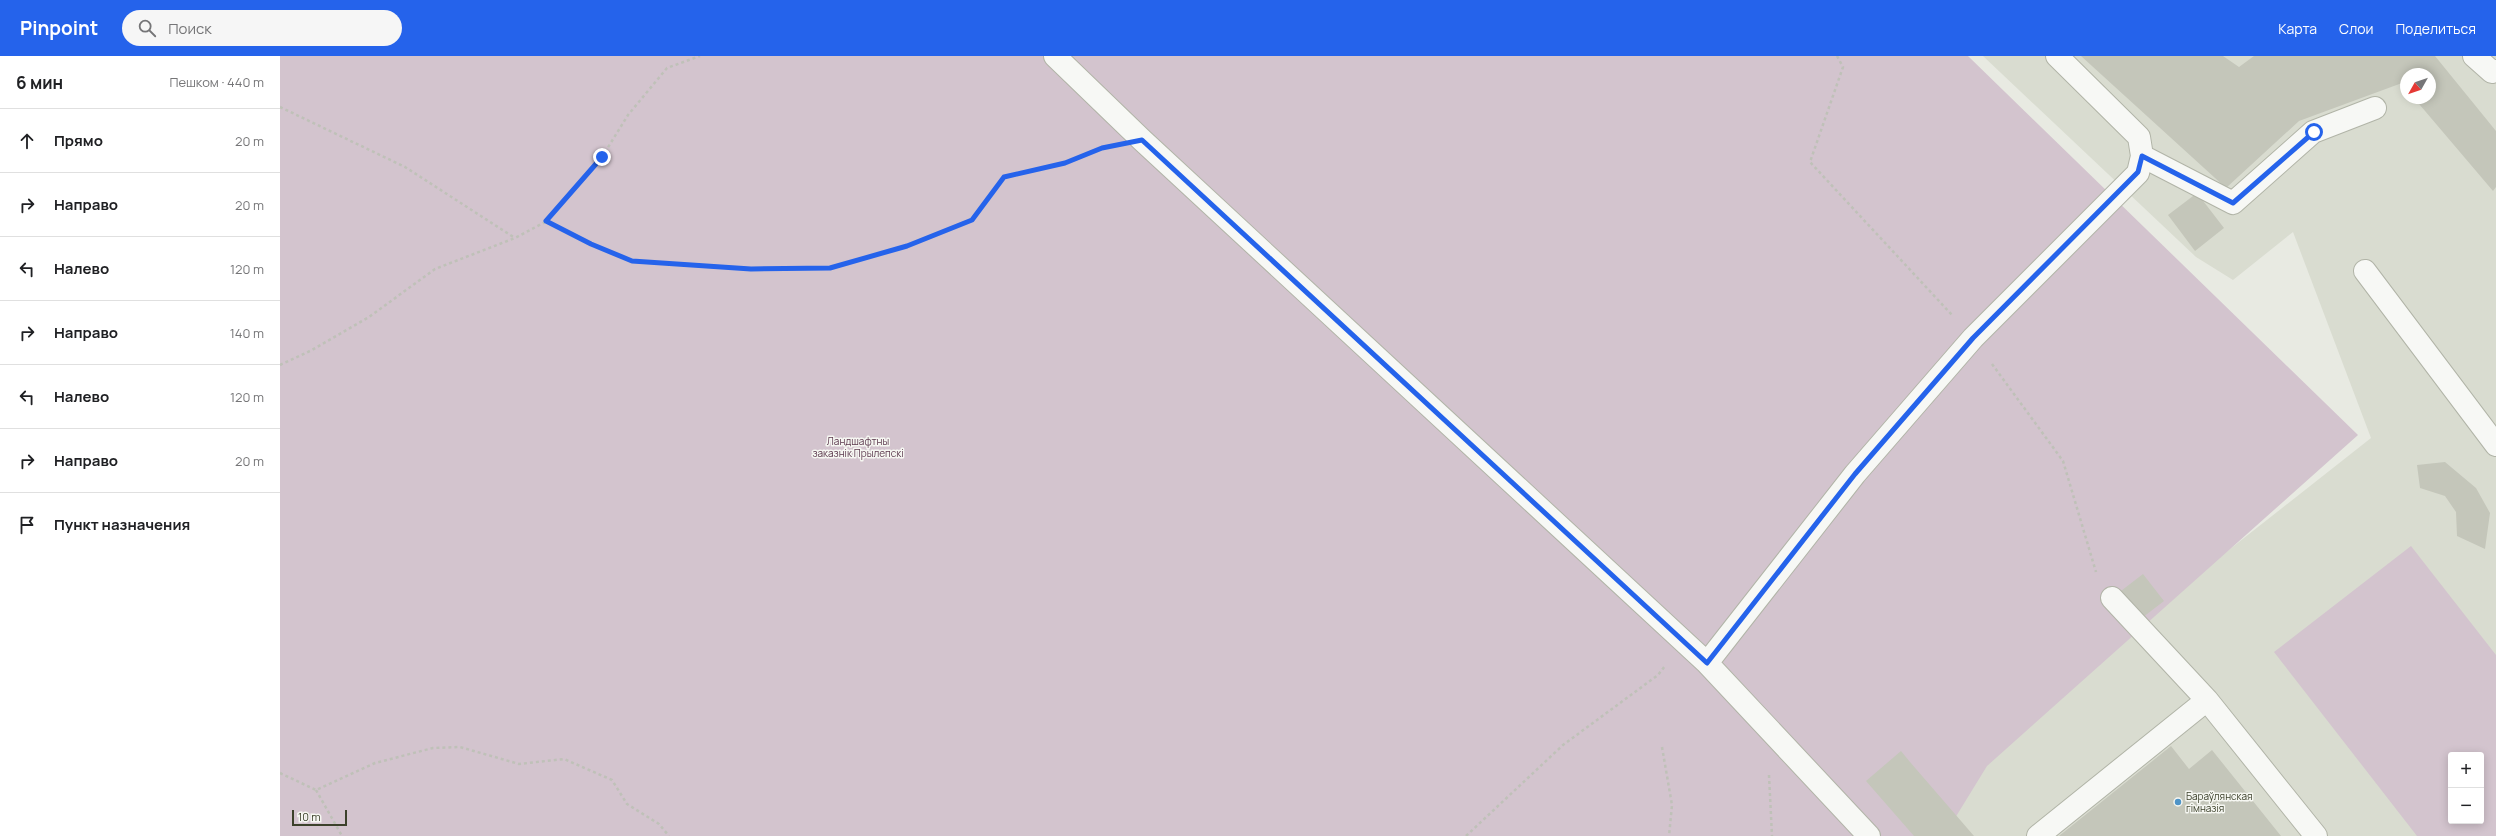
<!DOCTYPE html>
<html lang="ru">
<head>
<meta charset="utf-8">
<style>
  :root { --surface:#fff; --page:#f6f6f6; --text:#202124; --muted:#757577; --line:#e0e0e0; --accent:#2563eb }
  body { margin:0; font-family:Manrope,sans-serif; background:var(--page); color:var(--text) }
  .controls { position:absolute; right:12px; bottom:12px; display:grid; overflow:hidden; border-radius:4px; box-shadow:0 2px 10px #0003 }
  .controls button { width:36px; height:36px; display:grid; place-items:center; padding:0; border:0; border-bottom:1px solid var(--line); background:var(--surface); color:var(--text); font:20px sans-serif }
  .compass { position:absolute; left:2120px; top:12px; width:36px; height:36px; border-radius:50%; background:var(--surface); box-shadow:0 2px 10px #0003; rotate:230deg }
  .scale { position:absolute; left:12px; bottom:10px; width:55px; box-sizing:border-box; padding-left:4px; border:2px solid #3c412b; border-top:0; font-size:11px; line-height:14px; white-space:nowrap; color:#3c412b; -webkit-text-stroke:3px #f6f7f2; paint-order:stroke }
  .stop { position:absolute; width:12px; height:12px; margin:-9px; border:3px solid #2563eb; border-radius:50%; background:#fff }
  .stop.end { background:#2563eb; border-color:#fff; box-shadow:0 1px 4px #0008 }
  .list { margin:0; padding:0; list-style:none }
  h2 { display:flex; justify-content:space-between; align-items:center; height:52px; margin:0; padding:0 16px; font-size:17px }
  h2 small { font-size:13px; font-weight:400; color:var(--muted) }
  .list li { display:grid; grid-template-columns:26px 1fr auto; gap:12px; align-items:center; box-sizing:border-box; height:64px; padding:0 16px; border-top:1px solid var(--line) }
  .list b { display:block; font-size:15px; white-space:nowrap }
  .list em { font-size:13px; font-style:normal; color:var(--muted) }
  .icon { flex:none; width:22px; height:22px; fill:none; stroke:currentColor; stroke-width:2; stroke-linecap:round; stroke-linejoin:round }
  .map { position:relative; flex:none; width:2216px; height:780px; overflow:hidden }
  header { display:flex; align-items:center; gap:24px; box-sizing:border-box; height:56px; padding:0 20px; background:var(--accent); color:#fff }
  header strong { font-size:19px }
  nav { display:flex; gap:22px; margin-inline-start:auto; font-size:14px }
  .search { width:280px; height:36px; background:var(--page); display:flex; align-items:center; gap:10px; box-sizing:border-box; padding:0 14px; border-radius:22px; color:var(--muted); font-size:15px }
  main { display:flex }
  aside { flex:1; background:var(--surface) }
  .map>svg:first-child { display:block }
  .built { fill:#d9dcd0; fill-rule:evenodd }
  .green { fill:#d3c4ce; fill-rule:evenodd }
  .building { fill:#c4c6ba }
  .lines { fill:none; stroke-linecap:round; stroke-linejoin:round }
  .minor-casing { stroke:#b1b4a7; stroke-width:24 }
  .path { stroke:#bfc1b8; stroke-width:2.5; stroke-dasharray:3 3; stroke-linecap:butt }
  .minor { stroke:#f7f8f5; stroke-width:22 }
  .route { stroke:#2563eb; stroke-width:5 }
  .poi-dot { fill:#4f94c7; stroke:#f6f7f2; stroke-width:1.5 }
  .labels { text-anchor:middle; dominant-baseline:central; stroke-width:3; stroke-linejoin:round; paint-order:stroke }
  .park-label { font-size:10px; fill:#5c394e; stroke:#f6f7f2 }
  .poi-label { font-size:10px; fill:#3c412b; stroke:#f6f7f2; text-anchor:start }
</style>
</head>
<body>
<header>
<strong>Pinpoint</strong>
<div class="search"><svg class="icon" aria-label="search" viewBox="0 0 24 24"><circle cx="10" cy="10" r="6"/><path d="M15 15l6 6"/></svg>Поиск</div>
<nav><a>Карта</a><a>Слои</a><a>Поделиться</a></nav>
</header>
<main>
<aside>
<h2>6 мин<small>Пешком · 440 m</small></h2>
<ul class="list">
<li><svg class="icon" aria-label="ahead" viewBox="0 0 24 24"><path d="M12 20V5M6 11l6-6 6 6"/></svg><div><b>Прямо</b></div><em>20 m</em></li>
<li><svg class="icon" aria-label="right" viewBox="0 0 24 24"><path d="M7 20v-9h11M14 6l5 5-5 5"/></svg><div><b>Направо</b></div><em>20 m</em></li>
<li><svg class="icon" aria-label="left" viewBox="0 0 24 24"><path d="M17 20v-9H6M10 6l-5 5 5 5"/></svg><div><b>Налево</b></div><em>120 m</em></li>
<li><svg class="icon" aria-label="right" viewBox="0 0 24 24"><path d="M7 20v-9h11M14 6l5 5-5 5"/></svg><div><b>Направо</b></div><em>140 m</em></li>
<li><svg class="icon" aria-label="left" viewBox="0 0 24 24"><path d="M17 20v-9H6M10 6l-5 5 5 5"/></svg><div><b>Налево</b></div><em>120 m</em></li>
<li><svg class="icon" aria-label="right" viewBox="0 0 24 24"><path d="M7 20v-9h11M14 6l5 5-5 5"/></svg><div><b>Направо</b></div><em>20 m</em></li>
<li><svg class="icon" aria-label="arrive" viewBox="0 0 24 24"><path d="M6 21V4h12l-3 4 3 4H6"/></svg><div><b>Пункт назначения</b></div></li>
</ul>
</aside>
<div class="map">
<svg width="2216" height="780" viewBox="0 0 2216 780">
  <rect width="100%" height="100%" fill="#e8eae2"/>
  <path class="built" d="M 1703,0 L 2216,0 L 2216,780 L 1634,780 L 1621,695 L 1884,545 L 2091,382 L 2013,176 L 1953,224 L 1916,201 ZM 2126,18 L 2150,18 L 2150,42 L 2126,42 ZM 2171,699 L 2201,699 L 2201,765 L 2171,765 Z"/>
  <path class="green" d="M 0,0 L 1688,0 L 2078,379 L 1707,710 L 1664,780 L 0,780 Z
    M 2131,490 L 2216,599 L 2216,780 L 2137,780 L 1994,596 ZM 2171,699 L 2201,699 L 2201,765 L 2171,765 Z"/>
  <path class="building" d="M 1801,0 L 1943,0 L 1959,11 L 1974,0 L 2155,0 L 2216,75 L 2216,131 L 2213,135 L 2134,42 L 2150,42 L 2150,18 L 2126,18 L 2126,32 L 2122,27 L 2019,65 L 1946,132 Z
    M 1917,137 L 1944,172 L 1915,195 L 1888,159 Z
    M 2165,406 L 2196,432 L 2210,457 L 2205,493 L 2177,480 L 2176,456 L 2165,440 L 2140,432 L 2137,409 Z
    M 1863,518 L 1884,545 L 1858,565 L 1837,538 Z
    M 1891,690 L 1909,713 L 1932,694 L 2001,780 L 1779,780 Z
    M 1621,695 L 1630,706 L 1694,780 L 1634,780 L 1586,725 Z"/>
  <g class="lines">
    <g class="minor-casing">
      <path id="minor" d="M 775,0 L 862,84 L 1427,607 L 1589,780
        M 2194,0 L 2212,16 L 2216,15
        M 1862,100 L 1953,147 L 2033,76 L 2095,52
        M 2085,215 L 2216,389
        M 1832,542 L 1927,644 L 2036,780
        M 1427,607 L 1575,418 L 1693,282 L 1858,117 L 1862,100 L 1859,81 L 1777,0
        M 1758,780 L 1927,644"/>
    </g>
    <path class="path" d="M 1557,0 L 1563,11 L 1530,106 L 1672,259
      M 0,51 L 125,111 L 235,182
      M 267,165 L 322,101 L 348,59 L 387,12 L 420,0
      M 1712,308 L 1783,405 L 1816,516
      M 0,309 L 32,294 L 89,261 L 155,213 L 235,182 L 267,165 L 311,189 L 352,205 L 471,213 L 550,212 L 627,190 L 692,163 L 724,121 L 785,107 L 824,92
      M 1382,691 L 1392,749 L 1389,780
      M 0,717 L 36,734 L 95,707 L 153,692 L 180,691 L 239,708 L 284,703 L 332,724 L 347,748 L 379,768 L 389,780
      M 1489,719 L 1492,780
      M 36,734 L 62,780
      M 1186,780 L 1283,689 L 1378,619 L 1385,610"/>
    <use href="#minor" class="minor"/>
  </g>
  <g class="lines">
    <path class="route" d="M 322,101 L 266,165 L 311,188 L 352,205 L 471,213 L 550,212 L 627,190 L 692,164 L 724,121 L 785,107 L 822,92 L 862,84 L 1427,607 L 1575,418 L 1693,282 L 1858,116 L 1862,100 L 1953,147 L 2034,76"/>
  </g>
  <circle class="poi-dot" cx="1898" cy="746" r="4"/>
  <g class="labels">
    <g class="park-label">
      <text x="578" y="385">Ландшафтны<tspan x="578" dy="12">заказнік Прылепскі</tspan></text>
    </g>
    <g class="poi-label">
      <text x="1906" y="740">Бараўлянская<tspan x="1906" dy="12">гімназія</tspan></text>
    </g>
  </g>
</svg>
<div class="controls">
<button>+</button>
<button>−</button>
</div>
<svg class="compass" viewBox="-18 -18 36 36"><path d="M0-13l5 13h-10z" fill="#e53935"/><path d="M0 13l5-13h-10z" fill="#757577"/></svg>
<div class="scale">10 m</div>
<div class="stop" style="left:2034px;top:76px"></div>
<div class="stop end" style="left:322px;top:101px"></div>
</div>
</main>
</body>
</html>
